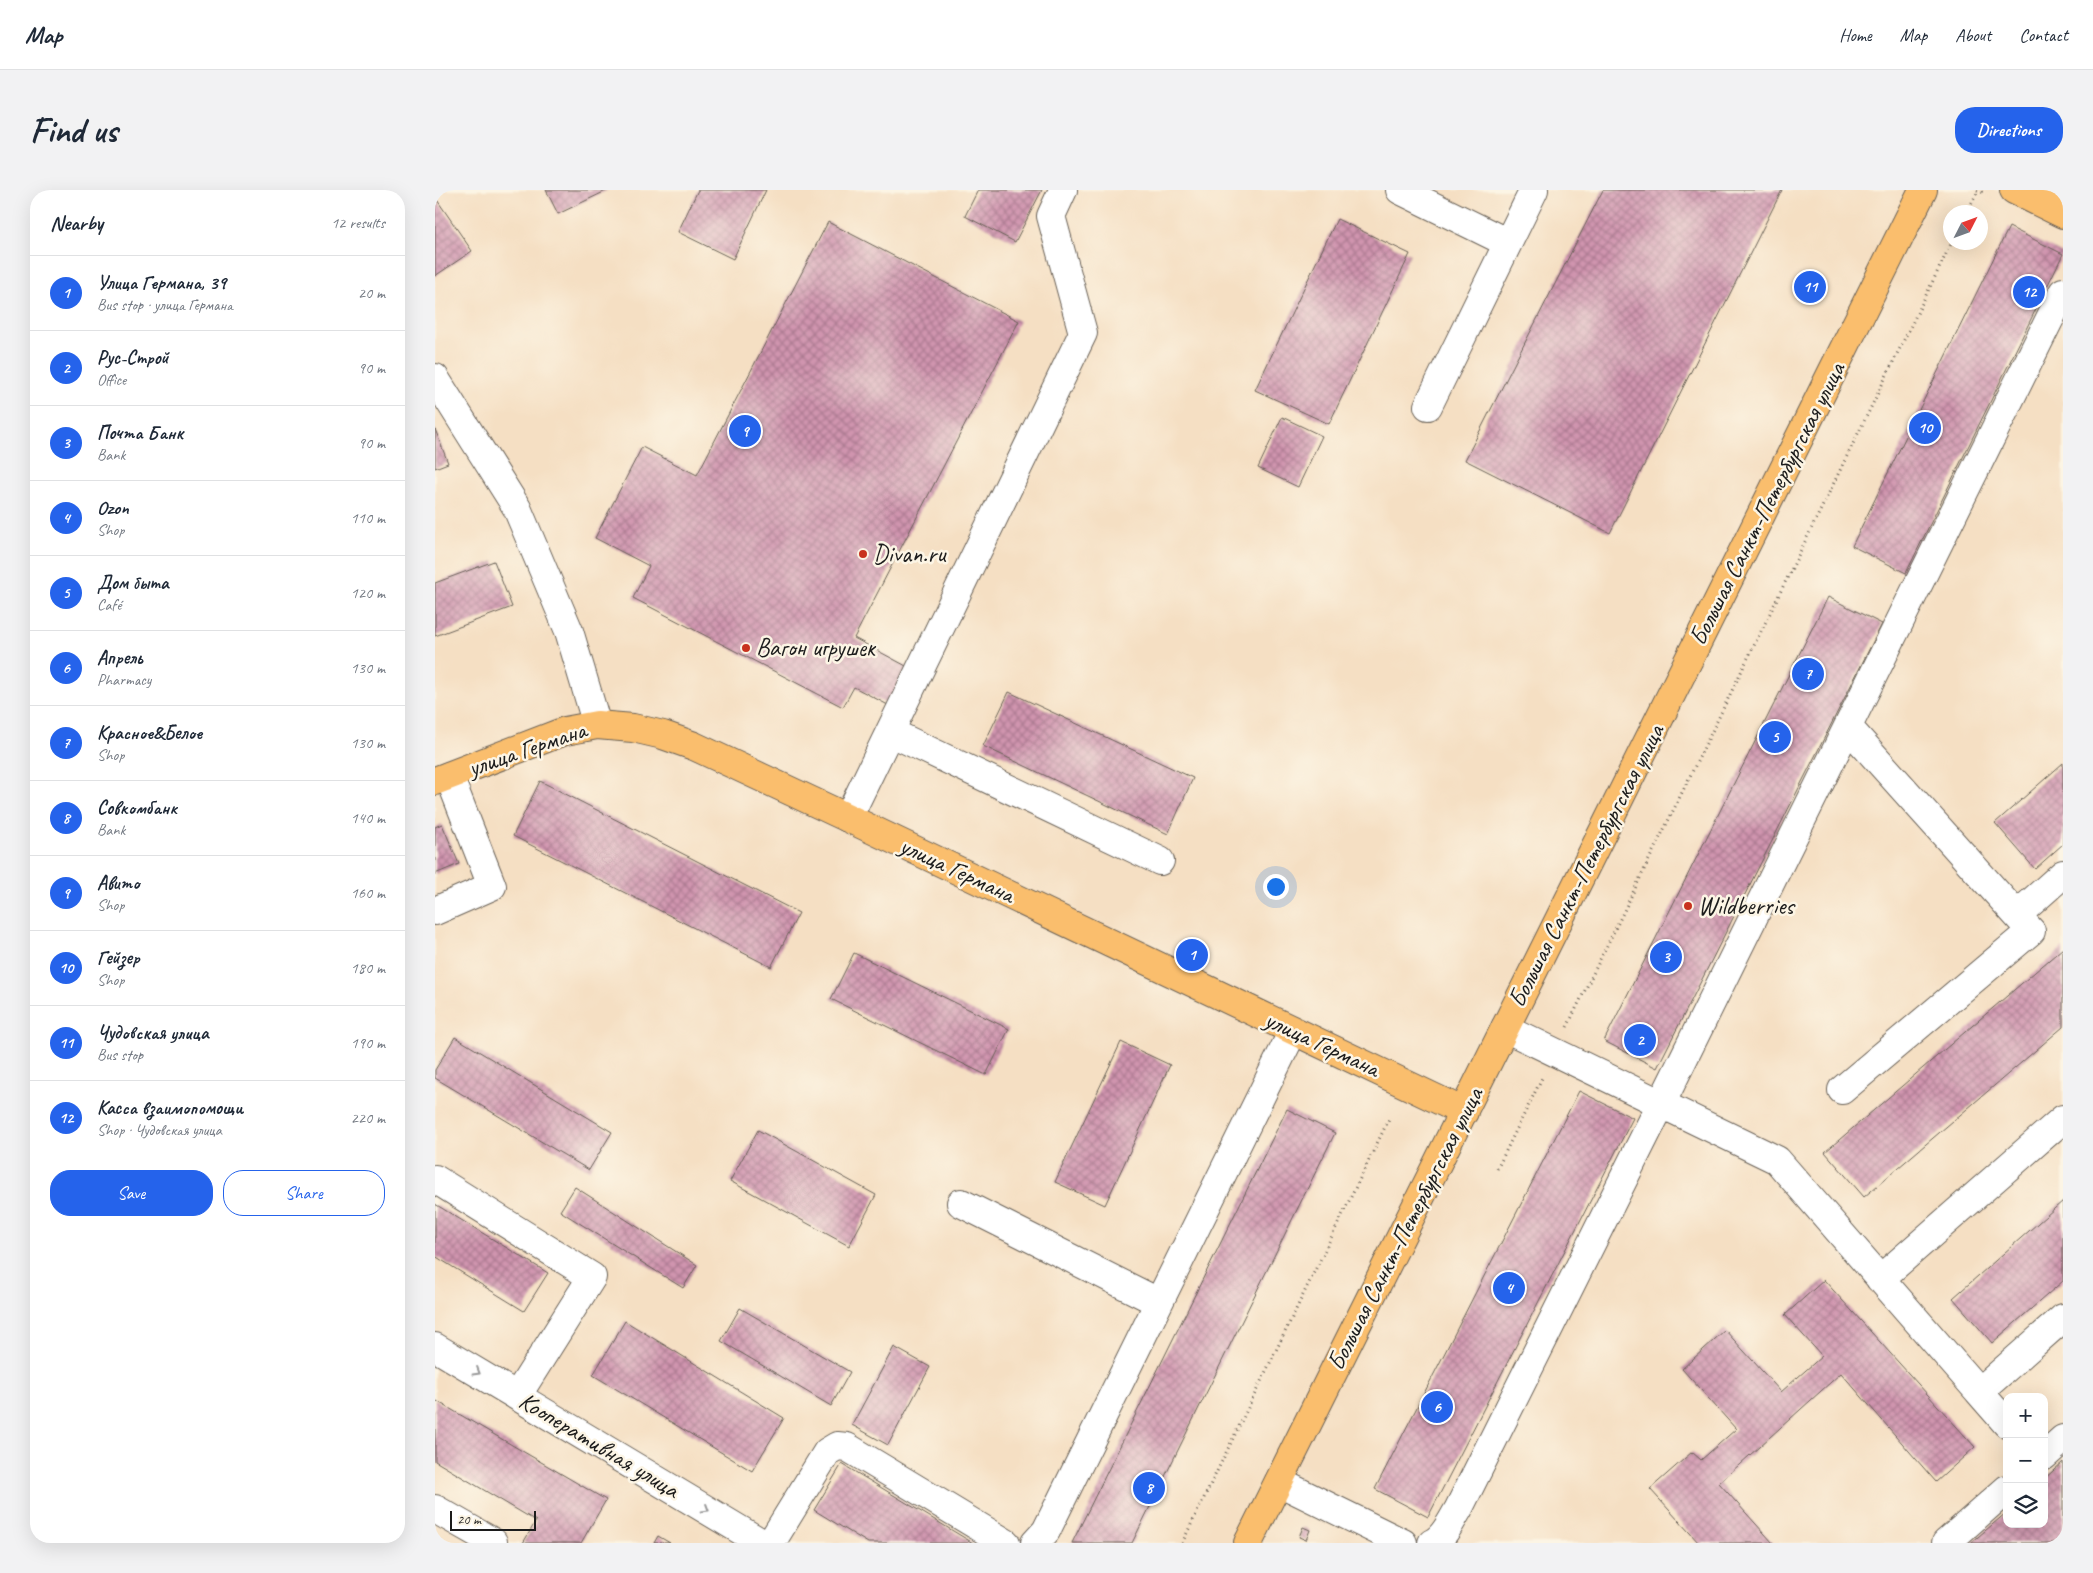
<!DOCTYPE html>
<html lang="en">
<head>
<meta charset="utf-8">
<style>
  :root { --surface:#fff; --page:#f2f2f3; --text:#1f2937; --muted:#747a83; --line:#e0e1e3; --accent:#2563eb }
  body { margin:0; font-family:Caveat,sans-serif; background:var(--page); color:var(--text) }
  .controls { position:absolute; right:15px; bottom:15px; display:grid; overflow:hidden; border-radius:10px; box-shadow:0 5px 20px #0002 }
  .controls button { width:45px; height:45px; display:grid; place-items:center; padding:0; border:0; border-bottom:1px solid var(--line); background:var(--surface); color:var(--text); font:25px sans-serif }
  .compass { position:absolute; left:1508px; top:15px; width:45px; height:45px; border-radius:50%; background:var(--surface); box-shadow:0 5px 20px #0002; rotate:48deg }
  .scale { position:absolute; left:15px; bottom:12px; width:86px; box-sizing:border-box; padding-left:5px; border:2px solid #1c1c1c; border-top:0; font-size:14px; line-height:18px; white-space:nowrap; color:#1c1c1c; -webkit-text-stroke:4px #fcf5e5; paint-order:stroke }
  .you { position:absolute; left:840px; top:696px; width:18px; height:18px; margin:-12px; border:4px solid #fff; border-radius:50%; background:#1a73e8; box-shadow:0 0 0 8px #1a73e833 }
  .badge { display:grid; place-items:center; width:32px; height:32px; border-radius:50%; background:var(--accent); color:#fff; font-size:16px; font-weight:700 }
  .pin { position:absolute; translate:-50% -50%; border:2px solid #fff; box-shadow:0 1px 5px #0006 }
  .list { margin:0; padding:0; list-style:none }
  h2 { display:flex; justify-content:space-between; align-items:center; height:65px; margin:0; padding:0 20px; font-size:21px }
  h2 small { font-size:16px; font-weight:400; color:var(--muted) }
  .list li { display:grid; grid-template-columns:32px 1fr auto; gap:15px; align-items:center; box-sizing:border-box; height:75px; padding:0 20px; border-top:1px solid var(--line) }
  .list b { display:block; font-size:19px; white-space:nowrap }
  .list p { margin:0; font-size:16px; white-space:nowrap; color:var(--muted) }
  .list em { font-size:16px; font-style:normal; color:var(--muted) }
  .actions { display:flex; gap:10px; padding:15px 20px }
  .actions a { flex:1; padding:11px 0; border:1px solid var(--accent); border-radius:20px; text-align:center; font-size:18px; color:var(--accent) }
  .actions .main { background:var(--accent); color:#fff }
  .icon { flex:none; width:28px; height:28px; fill:none; stroke:currentColor; stroke-width:2; stroke-linecap:round; stroke-linejoin:round }
  .map { position:relative; flex:none; width:1628px; height:1353px; overflow:hidden; border-radius:20px }
  header { display:flex; align-items:center; gap:30px; box-sizing:border-box; height:70px; padding:0 25px; background:var(--surface); border-bottom:1px solid var(--line) }
  header strong { font-size:24px }
  nav { display:flex; gap:28px; margin-inline-start:auto; font-size:18px }
  .intro { display:flex; align-items:center; justify-content:space-between; box-sizing:border-box; height:120px; padding:0 30px }
  h1 { margin:0; font-size:35px }
  .button { padding:12px 22px; border-radius:20px; background:var(--accent); color:#fff; font-size:18px; font-weight:700 }
  main { display:flex; gap:30px; padding:0 30px }
  aside { flex:1; background:var(--surface); border-radius:20px; box-shadow:0 5px 20px #0002 }
  .map>svg:first-child { display:block }
  .building { fill:url(#building-cross-hatch) }
  .lines { fill:none; stroke-linecap:round; stroke-linejoin:round }
  .minor-casing { stroke:#686056; stroke-width:30 }
  .major-casing { stroke:#686056; stroke-width:30 }
  .path { stroke:#686056; stroke-width:3; stroke-dasharray:1 4; stroke-linecap:butt }
  .minor { stroke:#fff; stroke-width:28 }
  .major { stroke:#fabe6d; stroke-width:28 }
  .oneway { stroke:#999 }
  .poi-dot { fill:#c8321e; stroke:#fcf5e5; stroke-width:2 }
  .labels { text-anchor:middle; dominant-baseline:central; stroke-width:5; stroke-linejoin:round; paint-order:stroke }
  .street-label { font-size:25px; fill:#1c1c1c; stroke:#fcf5e5 }
  .poi-label { font-size:25px; fill:#1c1c1c; stroke:#fcf5e5; text-anchor:start }
</style>
</head>
<body>
<header>
<strong>Map</strong>
<nav><a>Home</a><a>Map</a><a>About</a><a>Contact</a></nav>
</header>
<div class="intro"><h1>Find us</h1><a class="button">Directions</a></div>
<main>
<aside>
<h2>Nearby<small>12 results</small></h2>
<ul class="list">
<li><span class="badge">1</span><div><b>Улица Германа, 39</b><p>Bus stop · улица Германа</p></div><em>20 m</em></li>
<li><span class="badge">2</span><div><b>Рус-Строй</b><p>Office</p></div><em>90 m</em></li>
<li><span class="badge">3</span><div><b>Почта Банк</b><p>Bank</p></div><em>90 m</em></li>
<li><span class="badge">4</span><div><b>Ozon</b><p>Shop</p></div><em>110 m</em></li>
<li><span class="badge">5</span><div><b>Дом быта</b><p>Café</p></div><em>120 m</em></li>
<li><span class="badge">6</span><div><b>Апрель</b><p>Pharmacy</p></div><em>130 m</em></li>
<li><span class="badge">7</span><div><b>Красное&amp;Белое</b><p>Shop</p></div><em>130 m</em></li>
<li><span class="badge">8</span><div><b>Совкомбанк</b><p>Bank</p></div><em>140 m</em></li>
<li><span class="badge">9</span><div><b>Авито</b><p>Shop</p></div><em>160 m</em></li>
<li><span class="badge">10</span><div><b>Гейзер</b><p>Shop</p></div><em>180 m</em></li>
<li><span class="badge">11</span><div><b>Чудовская улица</b><p>Bus stop</p></div><em>190 m</em></li>
<li><span class="badge">12</span><div><b>Касса взаимопомощи</b><p>Shop · Чудовская улица</p></div><em>220 m</em></li>
</ul>
<div class="actions"><a class="main">Save</a><a>Share</a></div>
</aside>
<div class="map">
<svg width="1628" height="1353" viewBox="0 0 1628 1353">
  <defs>
    <pattern id="building-cross-hatch" width="8" height="8" patternUnits="userSpaceOnUse" patternTransform="scale(1.25)"><rect width="8" height="8" fill="#d094af"/><path d="M0 0l8 8M0 8l8-8" fill="none" stroke="#a8788e"/></pattern>
  </defs>
  <rect width="100%" height="100%" fill="#fcf5e5"/>
  <filter id="ink" filterUnits="userSpaceOnUse"><feTurbulence type="fractalNoise" baseFrequency=".02" numOctaves="2"/><feDisplacementMap in="SourceGraphic" scale="10" xChannelSelector="R" yChannelSelector="G"/><feConvolveMatrix kernelMatrix="1 2 1 2 8 2 1 2 1" color-interpolation-filters="sRGB"/></filter>
  <filter id="wash" filterUnits="userSpaceOnUse"><feTurbulence type="fractalNoise" baseFrequency=".0096" numOctaves="4" result="noise"/><feDisplacementMap in="SourceGraphic" scale="20" xChannelSelector="R" yChannelSelector="G"/><feGaussianBlur stdDeviation="1.12" result="paint"/><feColorMatrix in="noise" values="0 0 0 0 0 0 0 0 0 0 0 0 0 0 0 0 0 1.4 0 .05"/><feComposite in="paint" operator="in"/></filter>
  <g filter="url(#wash)">
    <rect width="100%" height="100%" fill="#f5dfc3"/>
    <g id="blocks">
      <path class="building" d="M 111,0 L 173,0 L 123,24 Z
        M 263,0 L 331,0 L 298,69 L 243,42 Z
        M 543,0 L 607,0 L 580,52 L 530,26 Z
        M 1168,0 L 1347,0 L 1175,343 L 1030,270 Z
        M 0,7 L 37,61 L 0,86 Z
        M 902,29 L 975,64 L 894,234 L 820,200 Z
        M 393,32 L 584,131 L 419,448 L 473,477 L 453,515 L 419,497 L 408,517 L 198,408 L 214,376 L 160,348 L 207,257 L 262,285 Z
        M 1574,37 L 1628,64 L 1471,383 L 1417,356 Z
        M 847,227 L 887,246 L 863,297 L 823,278 Z
        M 0,239 L 13,273 L 0,278 Z
        M 59,371 L 77,417 L 0,446 L 0,393 Z
        M 1393,407 L 1447,434 L 1222,878 L 1169,851 Z
        M 574,502 L 758,588 L 733,644 L 548,556 Z
        M 1628,573 L 1628,654 L 1600,679 L 1560,633 Z
        M 105,591 L 364,723 L 336,777 L 78,646 Z
        M 7,634 L 24,674 L 0,684 L 0,637 Z
        M 1628,758 L 1628,837 L 1429,1007 L 1390,962 Z
        M 419,763 L 574,839 L 551,885 L 396,809 Z
        M 20,847 L 177,942 L 154,980 L 0,888 L 0,880 Z
        M 686,852 L 735,875 L 670,1015 L 620,992 Z
        M 1144,901 L 1198,928 L 993,1327 L 940,1299 Z
        M 852,919 L 900,943 L 697,1353 L 637,1353 Z
        M 323,940 L 441,1005 L 414,1056 L 295,991 Z
        M 140,997 L 262,1075 L 248,1098 L 125,1021 Z
        M 1628,1011 L 1628,1091 L 1557,1153 L 1518,1108 Z
        M 0,1014 L 113,1083 L 89,1121 L 0,1066 Z
        M 1389,1090 L 1540,1257 L 1501,1292 L 1406,1183 L 1284,1293 L 1338,1353 L 1264,1353 L 1215,1299 L 1257,1262 L 1266,1270 L 1301,1239 L 1247,1179 L 1290,1140 L 1346,1202 L 1387,1166 L 1350,1125 Z
        M 305,1118 L 415,1182 L 396,1216 L 286,1151 Z
        M 190,1131 L 349,1228 L 317,1281 L 158,1185 Z
        M 459,1157 L 495,1177 L 453,1255 L 417,1235 Z
        M 0,1210 L 171,1310 L 146,1353 L 88,1353 L 101,1331 L 0,1271 Z
        M 1628,1272 L 1628,1349 L 1624,1353 L 1536,1353 L 1572,1322 L 1572,1334 L 1609,1334 L 1609,1289 Z
        M 407,1274 L 538,1353 L 433,1353 L 379,1320 Z
        M 868,1337 L 875,1340 L 871,1350 L 864,1347 Z
        M 223,1346 L 235,1353 L 219,1353 Z"/>
    </g>
  </g>
  <g filter="url(#ink)">
    <use href="#blocks" fill-opacity="0" stroke="#686056" stroke-width="1"/>
    <g class="lines">
      <g class="minor-casing">
        <path id="minor" d="M 965,0 L 1073,53
          M 0,188 L 82,318 L 134,441 L 162,535
          M 993,216 L 1099,0
          M 455,542 L 725,671
          M 413,628 L 648,143 L 616,26 L 628,0
          M 0,721 L 57,696 L 14,586
          M 1582,725 L 1628,684
          M 1070,838 L 1342,970 L 1544,1202 L 1628,1128
          M 1407,900 L 1596,741 L 1413,537
          M 0,989 L 157,1087 L 82,1206
          M 526,1013 L 723,1112
          M 1445,1089 L 1628,929
          M 0,1157 L 327,1353
          M 1544,1202 L 1572,1234
          M 1609,1266 L 1628,1249
          M 844,1292 L 968,1353
          M 0,1319 L 58,1352 L 57,1353
          M 336,1353 L 392,1262 L 402,1256 L 412,1257 L 571,1353
          M 600,1353 L 611,1341 L 858,841
          M 997,1353 C 1009,1348 1016,1331 1023,1320 L 1227,912 L 1628,102
          M 1511,1353 L 1572,1299"/>
      </g>
      <g class="major-casing">
        <path id="major" d="M 1579,0 L 1628,24
          M 0,591 L 130,541 L 162,535 L 198,538 L 228,545 L 259,556 L 413,628 L 1029,922
          M 813,1353 L 1488,0"/>
      </g>
      <path class="path" d="M 1542,0 L 1551,4
        M 1532,22 L 1543,1
        M 1132,837 L 1517,52
        M 1062,979 L 1107,888
        M 747,1353 L 954,929"/>
      <use href="#minor" class="minor"/>
      <use href="#major" class="major"/>
    </g>
    <defs><path id="oneway-chevron" d="M-2-3.5L2.5 0L-2 3.5" fill="none" stroke-width="1.6" stroke-linecap="round" stroke-linejoin="round" transform="scale(1.25)"/></defs>
    <g class="oneway">
      <use href="#oneway-chevron" transform="translate(42 1182) rotate(31)"/>
      <use href="#oneway-chevron" transform="translate(271 1319) rotate(31)"/>
    </g>
  </g>
  <g class="poi-dot">
    <circle cx="428" cy="364" r="5"/>
    <circle cx="311" cy="458" r="5"/>
    <circle cx="1253" cy="716" r="5"/>
  </g>
  <g class="labels">
    <g class="street-label">
      <text transform="translate(1332 314) rotate(-63)">Большая Санкт-Петербургская улица</text>
      <text transform="translate(92 559) rotate(-19)">улица Германа</text>
      <text transform="translate(1151 676) rotate(-63)">Большая Санкт-Петербургская улица</text>
      <text transform="translate(522 680) rotate(25)">улица Германа</text>
      <text transform="translate(887 854) rotate(25)">улица Германа</text>
      <text transform="translate(970 1039) rotate(-63)">Большая Санкт-Петербургская улица</text>
      <text transform="translate(164 1255) rotate(31)">Кооперативная улица</text>
    </g>
    <g class="poi-label">
      <text x="438" y="364">Divan.ru</text>
      <text x="321" y="458">Вагон игрушек</text>
      <text x="1263" y="716">Wildberries</text>
    </g>
  </g>
</svg>
<div class="controls">
<button>+</button>
<button>−</button>
<button><svg class="icon" aria-label="layers" viewBox="0 0 24 24"><path d="M12 4l9 5-9 5-9-5zM3 14l9 5 9-5"/></svg></button>
</div>
<svg class="compass" viewBox="-18 -18 36 36"><path d="M0-13l5 13h-10z" fill="#e53935"/><path d="M0 13l5-13h-10z" fill="#747a83"/></svg>
<div class="scale">20 m</div>
<div class="you"></div>
<div class="pin badge" style="left:757px;top:765px">1</div>
<div class="pin badge" style="left:1205px;top:850px">2</div>
<div class="pin badge" style="left:1231px;top:767px">3</div>
<div class="pin badge" style="left:1074px;top:1098px">4</div>
<div class="pin badge" style="left:1340px;top:547px">5</div>
<div class="pin badge" style="left:1002px;top:1217px">6</div>
<div class="pin badge" style="left:1373px;top:484px">7</div>
<div class="pin badge" style="left:714px;top:1298px">8</div>
<div class="pin badge" style="left:310px;top:241px">9</div>
<div class="pin badge" style="left:1490px;top:238px">10</div>
<div class="pin badge" style="left:1375px;top:97px">11</div>
<div class="pin badge" style="left:1594px;top:102px">12</div>
</div>
</main>
</body>
</html>
